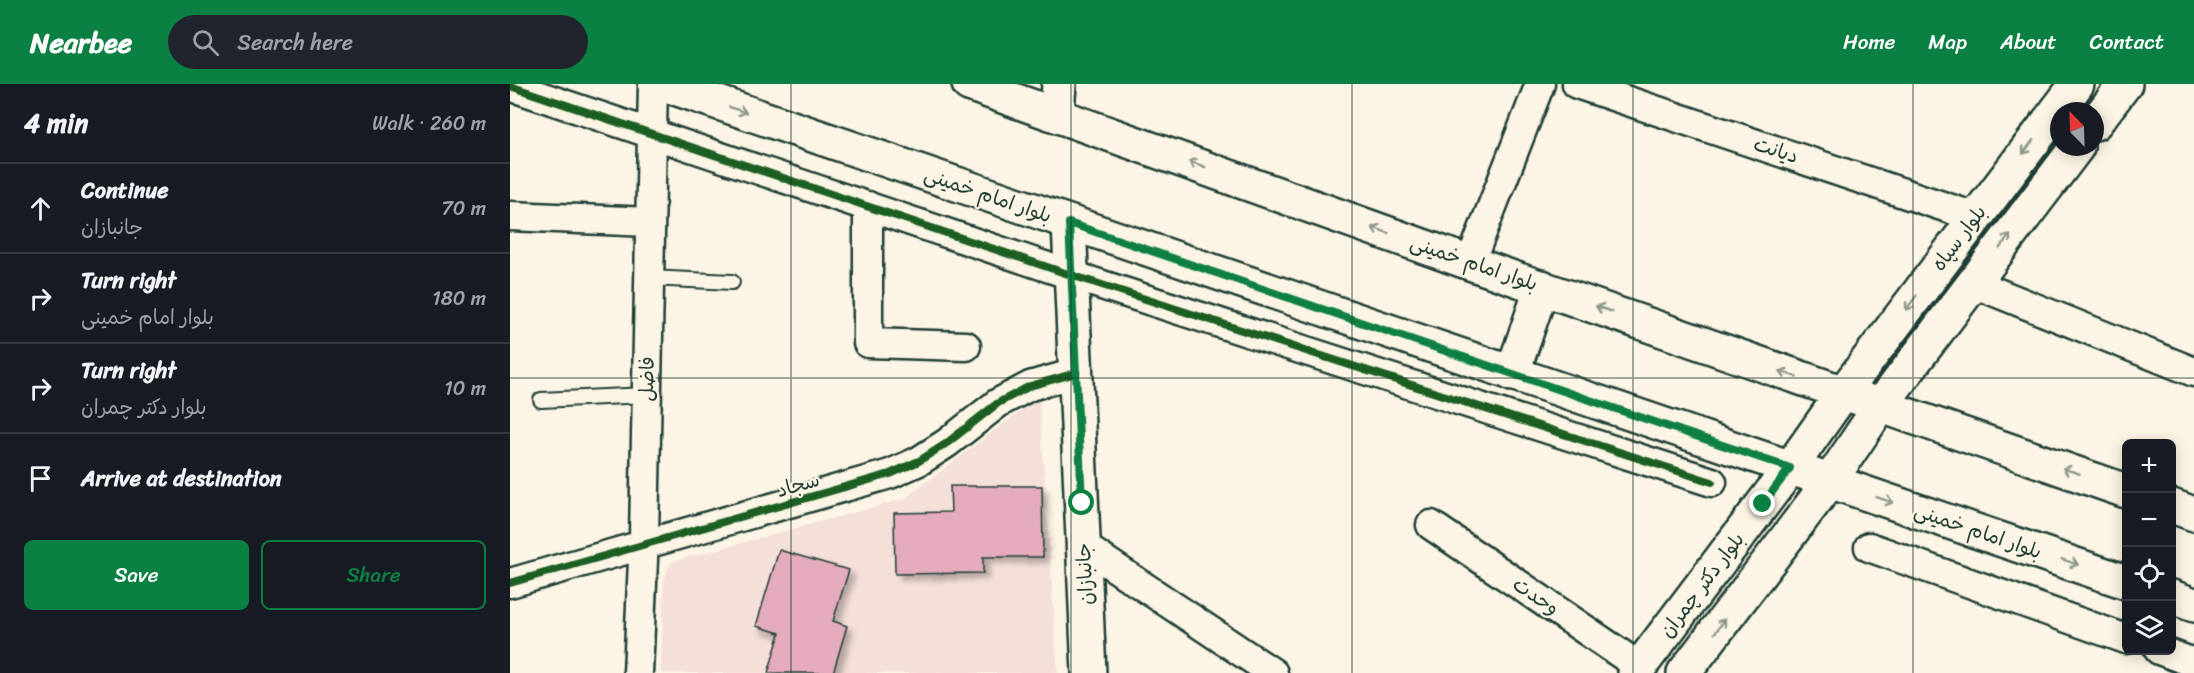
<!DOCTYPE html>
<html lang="en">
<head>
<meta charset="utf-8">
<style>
  :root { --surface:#171b24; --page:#20242c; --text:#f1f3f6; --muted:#9ea1a6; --line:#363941; --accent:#0b8043 }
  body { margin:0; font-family:Sriracha,"Playpen Sans Arabic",sans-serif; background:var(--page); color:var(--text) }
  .controls { position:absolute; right:18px; bottom:18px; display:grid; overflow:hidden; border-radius:9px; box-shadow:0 3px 15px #0003 }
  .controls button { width:54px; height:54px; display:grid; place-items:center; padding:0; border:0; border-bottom:2px solid var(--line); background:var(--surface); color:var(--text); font:30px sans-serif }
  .compass { position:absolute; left:1540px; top:18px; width:54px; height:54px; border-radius:50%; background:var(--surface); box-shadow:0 3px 15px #0003; rotate:337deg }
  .stop { position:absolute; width:18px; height:18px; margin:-14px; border:4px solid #0b8043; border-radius:50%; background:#fff }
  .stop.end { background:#0b8043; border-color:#fff; box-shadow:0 2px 6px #0008 }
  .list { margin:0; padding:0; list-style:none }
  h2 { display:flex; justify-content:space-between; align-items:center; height:78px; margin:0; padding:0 24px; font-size:26px }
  h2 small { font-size:20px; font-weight:400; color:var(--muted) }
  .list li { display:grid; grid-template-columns:39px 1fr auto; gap:18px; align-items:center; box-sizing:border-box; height:90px; padding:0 24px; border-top:2px solid var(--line) }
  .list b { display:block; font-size:22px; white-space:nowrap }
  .list p { margin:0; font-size:20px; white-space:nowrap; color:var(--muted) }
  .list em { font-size:20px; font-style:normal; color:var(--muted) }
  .actions { display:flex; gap:12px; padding:18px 24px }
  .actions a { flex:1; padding:14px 0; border:2px solid var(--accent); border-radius:9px; text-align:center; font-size:21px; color:var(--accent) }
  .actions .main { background:var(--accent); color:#fff }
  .icon { flex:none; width:33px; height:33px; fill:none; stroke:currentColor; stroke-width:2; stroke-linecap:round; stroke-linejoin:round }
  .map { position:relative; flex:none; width:1684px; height:589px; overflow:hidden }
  header { display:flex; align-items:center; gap:36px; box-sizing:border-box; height:84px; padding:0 30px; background:var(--accent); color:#fff }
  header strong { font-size:28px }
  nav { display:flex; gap:33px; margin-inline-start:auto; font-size:21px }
  .search { width:420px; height:54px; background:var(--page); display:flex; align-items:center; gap:15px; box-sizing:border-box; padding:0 21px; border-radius:33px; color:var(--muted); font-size:22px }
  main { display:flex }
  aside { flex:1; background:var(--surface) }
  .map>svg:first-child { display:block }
  .built { fill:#f5dfd9 }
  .building { fill:#e4abbc; stroke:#1f3d34; stroke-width:1.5; filter:url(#shadow) }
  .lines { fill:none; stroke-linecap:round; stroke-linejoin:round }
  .service-casing { stroke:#1f3d34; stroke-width:18 }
  .minor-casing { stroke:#1f3d34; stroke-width:33 }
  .tertiary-casing { stroke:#1f3d34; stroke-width:38 }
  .secondary-casing { stroke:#1f3d34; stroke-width:38 }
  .service { stroke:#fcf5e5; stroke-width:14 }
  .minor { stroke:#fcf5e5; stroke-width:28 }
  .tertiary { stroke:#fcf5e5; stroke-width:33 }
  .secondary { stroke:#fcf5e5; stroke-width:33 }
  .cycleway-casing { stroke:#fcf5e5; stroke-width:11 }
  .cycleway { stroke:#1b5e20; stroke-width:8 }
  .oneway { stroke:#8e998c }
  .route { stroke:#0b8043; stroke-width:8 }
  .grid { fill:none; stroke:#1f3d34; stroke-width:1.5; stroke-opacity:0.55 }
  .labels { text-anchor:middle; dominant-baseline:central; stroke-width:4.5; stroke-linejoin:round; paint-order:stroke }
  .street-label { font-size:20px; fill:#1f3d34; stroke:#fcf5e5 }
</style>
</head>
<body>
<header>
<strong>Nearbee</strong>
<div class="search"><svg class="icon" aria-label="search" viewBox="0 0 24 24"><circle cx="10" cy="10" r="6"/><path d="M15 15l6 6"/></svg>Search here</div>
<nav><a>Home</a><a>Map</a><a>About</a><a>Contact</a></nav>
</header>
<main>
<aside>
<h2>4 min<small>Walk · 260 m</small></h2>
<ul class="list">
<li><svg class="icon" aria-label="ahead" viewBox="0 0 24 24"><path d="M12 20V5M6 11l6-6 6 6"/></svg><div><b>Continue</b><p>جانبازان</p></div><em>70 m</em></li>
<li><svg class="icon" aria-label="right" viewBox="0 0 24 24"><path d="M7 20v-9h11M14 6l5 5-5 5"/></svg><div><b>Turn right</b><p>بلوار امام خمینی</p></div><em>180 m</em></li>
<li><svg class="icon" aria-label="right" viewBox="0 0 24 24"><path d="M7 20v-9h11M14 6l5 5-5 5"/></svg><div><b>Turn right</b><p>بلوار دکتر چمران</p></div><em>10 m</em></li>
<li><svg class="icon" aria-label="arrive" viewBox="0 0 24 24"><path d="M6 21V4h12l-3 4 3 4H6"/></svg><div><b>Arrive at destination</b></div></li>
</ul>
<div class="actions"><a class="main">Save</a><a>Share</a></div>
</aside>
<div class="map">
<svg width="1684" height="589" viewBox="0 0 1684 589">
  <defs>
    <filter id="shadow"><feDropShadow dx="5.5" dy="5.5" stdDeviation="3" flood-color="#0004"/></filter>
  </defs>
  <rect width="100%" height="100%" fill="#fcf5e5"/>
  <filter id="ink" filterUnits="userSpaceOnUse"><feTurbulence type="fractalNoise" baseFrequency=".0167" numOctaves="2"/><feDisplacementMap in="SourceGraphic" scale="12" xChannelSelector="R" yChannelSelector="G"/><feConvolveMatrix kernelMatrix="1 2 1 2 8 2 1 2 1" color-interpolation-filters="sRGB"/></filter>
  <g filter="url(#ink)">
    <path class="built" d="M 529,313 L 548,589 L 151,589 L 154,496 L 161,478 L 394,415 Z"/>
    <path class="building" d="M 440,402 L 532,402 L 533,473 L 473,473 L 473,489 L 385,490 L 384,429 L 441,428 Z
      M 269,466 L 339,486 L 323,537 L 337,542 L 323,589 L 258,589 L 270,549 L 246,542 Z"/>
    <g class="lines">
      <g class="service-casing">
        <path id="service" d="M 139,194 L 222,198
          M 31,316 L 137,311"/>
      </g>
      <g class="minor-casing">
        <path id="minor" d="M 1067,0 L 1465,133
          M 0,2 L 561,191 L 1202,398
          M 358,122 L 358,259 L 456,262
          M 0,132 L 140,138
          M 960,179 L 1030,0
          M 1463,199 L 1684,288
          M 921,441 L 1130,583
          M 573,462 L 763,589
          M 1359,463 L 1616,555
          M 0,499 L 380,390 L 409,377 L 437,359 L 488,319 L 520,302 L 566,289
          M 1649,566 L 1684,579
          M 128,589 L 134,453 L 143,0"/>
      </g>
      <g class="tertiary-casing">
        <path id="tertiary" d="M 547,30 L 549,0
          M 559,139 L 579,589"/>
      </g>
      <g class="secondary-casing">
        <path id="secondary" d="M 153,0 L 1616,498
          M 459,0 L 960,179 L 1616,407
          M 1585,39 L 1615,0
          M 1002,290 L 1032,203
          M 1662,422 L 1684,430
          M 1662,513 L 1684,521
          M 1125,589 L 1280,384 L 1333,309 L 1567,0
          M 1174,589 L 1320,397 L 1371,321 L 1567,63"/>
      </g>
      <use href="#service" class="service"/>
      <use href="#minor" class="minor"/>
      <use href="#tertiary" class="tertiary"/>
      <use href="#secondary" class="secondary"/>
      <g class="cycleway-casing">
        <path id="cycleway" d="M 0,2 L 561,191 L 1202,398
          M 0,499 L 380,390 L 409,377 L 437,359 L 488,319 L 520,302 L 566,289"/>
      </g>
      <use href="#cycleway" class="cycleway"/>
    </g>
    <defs><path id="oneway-shaft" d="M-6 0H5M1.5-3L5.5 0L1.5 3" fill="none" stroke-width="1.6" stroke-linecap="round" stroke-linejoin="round" transform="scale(1.5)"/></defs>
    <g class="oneway">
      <use href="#oneway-shaft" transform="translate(228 26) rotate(19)"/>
      <use href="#oneway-shaft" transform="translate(1518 63) rotate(127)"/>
      <use href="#oneway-shaft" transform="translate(687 80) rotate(-160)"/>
      <use href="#oneway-shaft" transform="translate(870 146) rotate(-160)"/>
      <use href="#oneway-shaft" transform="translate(1495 157) rotate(-53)"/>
      <use href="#oneway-shaft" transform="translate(1401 219) rotate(127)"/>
      <use href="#oneway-shaft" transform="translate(1094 225) rotate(-161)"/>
      <use href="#oneway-shaft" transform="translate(1278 290) rotate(-161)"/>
      <use href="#oneway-shaft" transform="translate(1561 387) rotate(-161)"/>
      <use href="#oneway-shaft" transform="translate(1375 416) rotate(19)"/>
      <use href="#oneway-shaft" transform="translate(1560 478) rotate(19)"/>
      <use href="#oneway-shaft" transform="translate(1210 542) rotate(-53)"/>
    </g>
  </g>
  <g class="lines" filter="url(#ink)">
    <path class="route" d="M 572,419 L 559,139 L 1280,384 L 1253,420"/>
  </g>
  <path class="grid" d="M 281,0 L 281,589M 561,0 L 561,589M 842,0 L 842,589M 1123,0 L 1123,589M 1403,0 L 1403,589M 0,294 L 1684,294"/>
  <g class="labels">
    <g class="street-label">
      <text transform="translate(1266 66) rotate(18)">دیانت</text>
      <text transform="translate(478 111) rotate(19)">بلوار امام خمینی</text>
      <text transform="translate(1449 154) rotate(-53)">بلوار سپاه</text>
      <text transform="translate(964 179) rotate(19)">بلوار امام خمینی</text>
      <text transform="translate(137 295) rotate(-89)">فاضل</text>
      <text transform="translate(288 401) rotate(-16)">سجاد</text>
      <text transform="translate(1468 447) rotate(19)">بلوار امام خمینی</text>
      <text transform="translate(575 490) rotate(-93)">جانبازان</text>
      <text transform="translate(1192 501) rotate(-53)">بلوار دکتر چمران</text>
      <text transform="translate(1026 512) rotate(34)">وحدت</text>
    </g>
  </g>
</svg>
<div class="controls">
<button>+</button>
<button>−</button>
<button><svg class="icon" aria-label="locate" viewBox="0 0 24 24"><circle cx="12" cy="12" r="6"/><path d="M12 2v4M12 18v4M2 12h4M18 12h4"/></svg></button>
<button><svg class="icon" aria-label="layers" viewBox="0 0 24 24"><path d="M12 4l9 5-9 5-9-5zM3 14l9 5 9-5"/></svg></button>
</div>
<svg class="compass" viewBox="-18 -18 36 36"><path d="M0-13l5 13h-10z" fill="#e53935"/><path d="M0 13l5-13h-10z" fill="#9ea1a6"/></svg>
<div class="stop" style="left:572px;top:419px"></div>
<div class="stop end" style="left:1253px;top:420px"></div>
</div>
</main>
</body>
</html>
